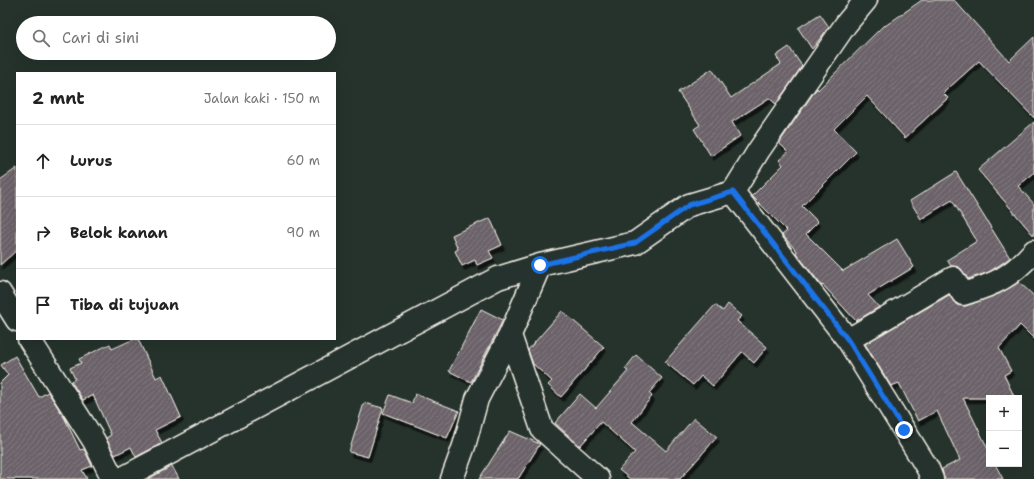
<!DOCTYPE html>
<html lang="id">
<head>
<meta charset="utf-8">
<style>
  :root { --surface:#fff; --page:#f2f2f2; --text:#222; --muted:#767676; --line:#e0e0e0 }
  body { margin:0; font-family:"Shantell Sans",sans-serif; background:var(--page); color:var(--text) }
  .controls { position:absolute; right:12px; bottom:12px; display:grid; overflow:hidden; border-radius:0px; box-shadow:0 4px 16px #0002 }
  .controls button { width:36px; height:36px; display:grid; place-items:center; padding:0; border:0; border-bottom:1px solid var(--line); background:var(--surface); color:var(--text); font:20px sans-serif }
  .stop { position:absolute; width:12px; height:12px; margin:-9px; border:3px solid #1a73e8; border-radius:50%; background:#fff }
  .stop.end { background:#1a73e8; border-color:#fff; box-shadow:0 1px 4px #0008 }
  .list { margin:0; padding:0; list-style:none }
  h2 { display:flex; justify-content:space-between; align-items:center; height:52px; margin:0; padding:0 16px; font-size:17px }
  h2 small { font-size:13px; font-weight:400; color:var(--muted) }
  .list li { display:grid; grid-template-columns:26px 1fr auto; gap:12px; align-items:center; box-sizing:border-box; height:72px; padding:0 16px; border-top:1px solid var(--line) }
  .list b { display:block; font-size:15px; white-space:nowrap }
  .list em { font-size:13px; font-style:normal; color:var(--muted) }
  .icon { flex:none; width:22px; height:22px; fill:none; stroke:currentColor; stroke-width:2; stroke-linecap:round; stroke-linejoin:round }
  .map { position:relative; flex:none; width:1034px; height:479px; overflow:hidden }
  .search { position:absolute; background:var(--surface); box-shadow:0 4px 16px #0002; left:16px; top:16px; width:320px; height:44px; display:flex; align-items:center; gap:10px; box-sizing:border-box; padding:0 14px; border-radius:22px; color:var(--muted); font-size:15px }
  .panel { position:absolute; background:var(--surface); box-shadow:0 4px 16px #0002; left:16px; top:72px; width:320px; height:268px; border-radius:0px }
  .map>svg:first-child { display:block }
  .building { fill:url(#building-hatch); stroke:#f4f1e8; filter:url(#shadow) }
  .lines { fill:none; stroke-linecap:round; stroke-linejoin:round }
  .minor-casing { stroke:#f4f1e8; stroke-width:25 }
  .minor { stroke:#26332d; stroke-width:22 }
  .route { stroke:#1a73e8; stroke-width:5 }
</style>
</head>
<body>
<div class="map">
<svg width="1034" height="479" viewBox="0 0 1034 479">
  <defs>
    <pattern id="building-hatch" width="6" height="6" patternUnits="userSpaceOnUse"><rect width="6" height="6" fill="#6c636a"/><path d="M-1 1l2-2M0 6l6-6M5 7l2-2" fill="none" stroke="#827a7f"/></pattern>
    <filter id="shadow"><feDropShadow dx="2.5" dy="4.5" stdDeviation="0" flood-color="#0009"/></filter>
  </defs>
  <rect width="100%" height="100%" fill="#26332d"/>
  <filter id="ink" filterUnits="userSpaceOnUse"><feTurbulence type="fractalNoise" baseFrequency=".025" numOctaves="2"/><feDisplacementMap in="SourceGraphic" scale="8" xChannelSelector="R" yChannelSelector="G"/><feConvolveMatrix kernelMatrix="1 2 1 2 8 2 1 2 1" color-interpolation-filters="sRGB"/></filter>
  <g filter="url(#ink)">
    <path class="building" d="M 922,0 L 954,0 L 1009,61 L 1034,37 L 1034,118 L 979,61 L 943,93 L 948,98 L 905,138 L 867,96 L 834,129 L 856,152 L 802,206 L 818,222 L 806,234 L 843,271 L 897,239 L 914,267 L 868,295 L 879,307 L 856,321 L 823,285 L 822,286 L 796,253 L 797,251 L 782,235 L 787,231 L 752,196 L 783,165 L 779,160 L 788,152 L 779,143 L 817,88 L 818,90 L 884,25 L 885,26 Z
      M 820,14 L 829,27 L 812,49 L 798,28 Z
      M 789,47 L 802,66 L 776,104 L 769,98 L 732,122 L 740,136 L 711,156 L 694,129 L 700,125 L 678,92 L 712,69 L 731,98 L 781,64 L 776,56 Z
      M 1034,122 L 1034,173 L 1018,186 L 1034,204 L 1034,236 L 978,170 Z
      M 17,168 L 17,250 L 0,265 L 0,180 Z
      M 956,172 L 1010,258 L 989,272 L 968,279 L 959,267 L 951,266 L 947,260 L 977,241 L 952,200 L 921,219 L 910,201 Z
      M 490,218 L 502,245 L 489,251 L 493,258 L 477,265 L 475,260 L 462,266 L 455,251 L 458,249 L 452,235 Z
      M 1019,282 L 1034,296 L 1034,339 L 1020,325 L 999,348 L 1011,371 L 1004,375 L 1015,398 L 963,398 L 989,451 L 989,464 L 995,464 L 1003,479 L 944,479 L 942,469 L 960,460 L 937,411 L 918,421 L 899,383 L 891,386 L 865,344 L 949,295 L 957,305 L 966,306 L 999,294 Z
      M 728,304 L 742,316 L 737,321 L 767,347 L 754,363 L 742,352 L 713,386 L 701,376 L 693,385 L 665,362 L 715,305 L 723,311 Z
      M 481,309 L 503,320 L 471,382 L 449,371 Z
      M 562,311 L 604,347 L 561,397 L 548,385 L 552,381 L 533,364 L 528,350 Z
      M 134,339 L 138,339 L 156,378 L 162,375 L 181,417 L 155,430 L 162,443 L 136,457 L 131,447 L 115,455 L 106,438 L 111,435 L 93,395 L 83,400 L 71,381 L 75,379 L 70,368 L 81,363 L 79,359 L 110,344 L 112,349 Z
      M 636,355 L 662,378 L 649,393 L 652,396 L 632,422 L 666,451 L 694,418 L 717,437 L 680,479 L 630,479 L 619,470 L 635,452 L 601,422 L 580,446 L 555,423 L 580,394 L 596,408 L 628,371 L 625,369 Z
      M 15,356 L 39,397 L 48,392 L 64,417 L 80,450 L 84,449 L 92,466 L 82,470 L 87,479 L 0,479 L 0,383 L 8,375 L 1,365 Z
      M 415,394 L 459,411 L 447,438 L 383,413 L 390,395 L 412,403 Z
      M 364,403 L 383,408 L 368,457 L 349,452 Z
      M 510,431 L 540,444 L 518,479 L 479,479 Z
      M 172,466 L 179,479 L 148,479 Z"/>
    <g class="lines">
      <g class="minor-casing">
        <path id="minor" d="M 866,0 L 846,24 L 759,150 L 733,192 L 848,340 L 928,469 L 932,479
          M 0,293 L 17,320
          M 510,335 L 542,429 L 598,479
          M 29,339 L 94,441 L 113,479
          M 848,340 L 953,278 L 963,294 C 996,284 1011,277 1034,251
          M 121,479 L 498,278 L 540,265 L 635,243 L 689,205 L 733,192
          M 452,479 L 464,446 L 477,399 L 510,335 L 540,265"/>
      </g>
      <use href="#minor" class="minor"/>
    </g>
  </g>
  <g class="lines" filter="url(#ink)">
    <path class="route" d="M 540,265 L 635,243 L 689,205 L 733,192 L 848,340 L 904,430"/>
  </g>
</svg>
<div class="controls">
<button>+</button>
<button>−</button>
</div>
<div class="stop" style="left:540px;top:265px"></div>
<div class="stop end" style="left:904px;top:430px"></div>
<div class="search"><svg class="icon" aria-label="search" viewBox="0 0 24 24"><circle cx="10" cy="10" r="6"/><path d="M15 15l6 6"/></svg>Cari di sini</div>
<section class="panel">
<h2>2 mnt<small>Jalan kaki · 150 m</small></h2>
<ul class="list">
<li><svg class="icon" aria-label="ahead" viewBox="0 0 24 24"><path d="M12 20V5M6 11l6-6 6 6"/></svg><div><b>Lurus</b></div><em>60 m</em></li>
<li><svg class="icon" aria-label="right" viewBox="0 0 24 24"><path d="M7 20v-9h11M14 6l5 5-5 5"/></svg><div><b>Belok kanan</b></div><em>90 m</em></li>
<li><svg class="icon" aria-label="arrive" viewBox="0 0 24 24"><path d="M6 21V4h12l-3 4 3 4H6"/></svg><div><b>Tiba di tujuan</b></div></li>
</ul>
</section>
</div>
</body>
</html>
